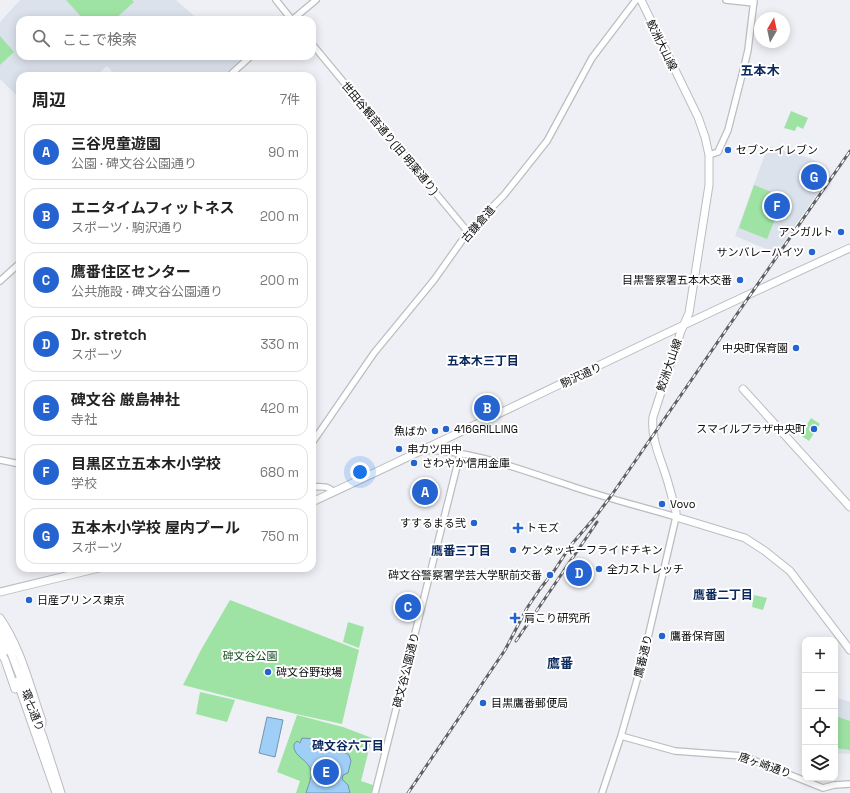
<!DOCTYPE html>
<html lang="ja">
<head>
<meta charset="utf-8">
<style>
  :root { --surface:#fff; --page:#f6f6f6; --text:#222; --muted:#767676; --line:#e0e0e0; --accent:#2564d0 }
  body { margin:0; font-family:"Space Grotesk","Noto Sans JP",sans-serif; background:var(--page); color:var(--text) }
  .controls { position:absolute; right:12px; bottom:12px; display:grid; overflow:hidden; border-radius:8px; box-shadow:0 2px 10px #0003 }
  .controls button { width:36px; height:36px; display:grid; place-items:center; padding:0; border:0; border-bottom:1px solid var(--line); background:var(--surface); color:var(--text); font:20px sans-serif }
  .compass { position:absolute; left:754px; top:12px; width:36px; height:36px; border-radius:50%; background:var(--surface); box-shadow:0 2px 10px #0003; rotate:9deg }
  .you { position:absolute; left:360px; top:472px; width:14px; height:14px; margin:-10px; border:3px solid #fff; border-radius:50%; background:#1a73e8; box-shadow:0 0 0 6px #1a73e833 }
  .badge { display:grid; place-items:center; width:26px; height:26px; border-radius:50%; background:var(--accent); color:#fff; font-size:13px; font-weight:700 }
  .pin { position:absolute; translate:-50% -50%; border:2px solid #fff; box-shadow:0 1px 4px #0006 }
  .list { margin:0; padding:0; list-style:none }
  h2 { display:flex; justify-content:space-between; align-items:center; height:52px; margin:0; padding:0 16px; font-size:17px }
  h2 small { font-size:13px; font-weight:400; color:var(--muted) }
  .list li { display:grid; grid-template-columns:26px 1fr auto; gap:12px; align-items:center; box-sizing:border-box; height:56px; margin:0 8px 8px; padding:0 8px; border:1px solid var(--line); border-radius:12px }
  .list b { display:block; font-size:15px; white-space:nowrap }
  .list p { margin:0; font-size:13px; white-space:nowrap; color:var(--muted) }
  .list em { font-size:13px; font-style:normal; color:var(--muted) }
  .icon { flex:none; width:22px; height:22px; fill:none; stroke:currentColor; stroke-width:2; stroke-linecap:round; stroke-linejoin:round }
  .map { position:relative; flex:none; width:850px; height:793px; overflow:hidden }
  .search { position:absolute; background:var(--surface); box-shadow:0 2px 10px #0003; left:16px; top:16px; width:300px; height:44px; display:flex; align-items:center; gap:10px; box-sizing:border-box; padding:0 14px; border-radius:12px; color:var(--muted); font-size:15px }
  .panel { position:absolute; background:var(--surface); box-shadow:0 2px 10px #0003; left:16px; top:72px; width:300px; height:500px; border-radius:12px }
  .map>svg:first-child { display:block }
  .built { fill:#dce2ec }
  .green { fill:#9ee3a4 }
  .water { fill:#9fcef6; stroke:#7394b0; fill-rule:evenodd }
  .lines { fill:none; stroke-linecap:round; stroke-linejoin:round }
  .minor-casing { stroke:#babdc1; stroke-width:8 }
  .major-casing { stroke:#babdc1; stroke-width:9 }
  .minor { stroke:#fff; stroke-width:5.5 }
  .major { stroke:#fff; stroke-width:7 }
  .rail-casing { stroke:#606064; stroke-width:3 }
  .rail { stroke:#fff; stroke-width:1.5; stroke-dasharray:4.5; stroke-linecap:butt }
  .poi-dot { fill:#2564d0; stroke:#fff; stroke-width:1.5 }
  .labels { text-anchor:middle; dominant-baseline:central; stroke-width:4; stroke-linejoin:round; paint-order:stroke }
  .street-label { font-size:11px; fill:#0b0b0d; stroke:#fff }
  .poi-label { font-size:11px; fill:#0b0b0d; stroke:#fff; text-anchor:start }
  .park-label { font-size:11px; fill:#0e471a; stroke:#fff }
  .neighbourhood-label { font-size:12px; font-weight:bold; fill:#0a285c; stroke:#fff }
  .quarter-label { font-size:13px; font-weight:bold; fill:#0a285c; stroke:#fff }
</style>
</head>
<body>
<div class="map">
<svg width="850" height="793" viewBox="0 0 850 793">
  <rect width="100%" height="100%" fill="#eef0f5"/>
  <path class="built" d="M 20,0 L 176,0 L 199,20 L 20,20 L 20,56 L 240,56 L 241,60 L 222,76 L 116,76 L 107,66 L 96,76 L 20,76 L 20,99 L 0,79 L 0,22 Z
    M 768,146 L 809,158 L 815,161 L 830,175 L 776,253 L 735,236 Z
    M 835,697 L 850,702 L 850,754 L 835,753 Z"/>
  <path class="green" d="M 66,0 L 132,0 L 134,2 L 114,20 L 84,20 Z
    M 0,36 L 14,52 L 0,65 Z
    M 791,111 L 808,118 L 803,129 L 797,126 L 795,131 L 784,128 Z
    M 754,185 L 784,197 L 767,239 L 739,228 Z
    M 811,418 L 820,424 L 809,441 L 800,435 Z
    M 421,481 L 437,482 L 435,493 L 428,493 L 426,502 L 414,501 L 415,490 L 419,491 Z
    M 754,595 L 767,598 L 763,610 L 752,607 Z
    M 230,600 L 359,650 L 342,724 L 296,714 L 183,685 L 202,648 Z
    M 348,622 L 364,627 L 359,648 L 343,642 Z
    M 200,692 L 235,700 L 227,722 L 196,714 Z
    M 297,715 L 343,727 L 372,738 L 361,781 L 373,785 L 372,793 L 296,793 L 300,781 L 277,772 Z
    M 835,716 L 850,721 L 850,750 L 835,748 Z"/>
  <path class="water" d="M 267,717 L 283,720 L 275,757 L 259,753 Z
    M 302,738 L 316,739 L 332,748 L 336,747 L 349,755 L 351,761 L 348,773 L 343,775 L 342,779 L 348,785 L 350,793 L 306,793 C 308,786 312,778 311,771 C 309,759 292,757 294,744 L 297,741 L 300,743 ZM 325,765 L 331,767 L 339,773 L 338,778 L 324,780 L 318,777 L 318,769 L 322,766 Z"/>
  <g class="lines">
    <g class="minor-casing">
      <path id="minor" d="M 276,0 L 292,20
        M 726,0 L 754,3
        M 292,20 L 316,0
        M 312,44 L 468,232
        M 229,76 L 251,56
        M 709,155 L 718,152 L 728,130 L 744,67 L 748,50 L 754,0
        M 0,281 L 20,263
        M 312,443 L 374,353 L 434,280 L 468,232 L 504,195 L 547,141 L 592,58 L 636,0
        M 424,450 C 475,451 518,469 565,484 C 602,497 639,506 676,517 L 643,659 L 621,736 L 602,793
        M 0,460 L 20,464
        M 312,487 C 320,487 328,485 333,492
        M 621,736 L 675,751 L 743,756 L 823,788 L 834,785 L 850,784
        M 375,793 L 460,454"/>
    </g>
    <g class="major-casing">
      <path id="major" d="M 641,0 L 698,117 L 705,137 L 709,155 L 709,185 L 689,313 L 681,331 L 653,417 C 651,437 658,452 664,470 C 669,484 672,498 676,512 L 676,517 L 745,538 L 765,551 L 790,571 L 850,650
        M 743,389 L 850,507
        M 312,502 C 492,419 669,329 850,248
        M 0,592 L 99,568
        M 0,618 C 21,648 30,687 42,721 L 42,724
        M 0,628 L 5,637 L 43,737 L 61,793
        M 0,638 L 6,651
        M 0,651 L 5,660 L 15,689
        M 17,681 L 56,793"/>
    </g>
    <use href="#minor" class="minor"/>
    <use href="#major" class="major"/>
    <g class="rail-casing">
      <path id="rail" d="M 516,641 L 597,522
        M 408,793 L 505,650 L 527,608 L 540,589 L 554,571 L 571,545 L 596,516 L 611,496 L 850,151"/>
    </g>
    <use href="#rail" class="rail"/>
  </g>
  <g class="poi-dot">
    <circle cx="728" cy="150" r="4"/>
    <circle cx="841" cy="232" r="4"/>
    <circle cx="812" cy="252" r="4"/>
    <circle cx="740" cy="280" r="4"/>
    <circle cx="796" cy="348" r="4"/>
    <circle cx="446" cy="429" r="4"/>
    <circle cx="814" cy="429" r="4"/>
    <circle cx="435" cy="431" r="4"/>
    <circle cx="399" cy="449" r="4"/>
    <circle cx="414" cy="463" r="4"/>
    <circle cx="662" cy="504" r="4"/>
    <circle cx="474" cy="523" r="4"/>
    <path d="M516 522h4v4h4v4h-4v4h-4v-4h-4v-4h4z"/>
    <circle cx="513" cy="550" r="4"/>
    <circle cx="599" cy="569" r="4"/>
    <circle cx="550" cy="575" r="4"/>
    <circle cx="29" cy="600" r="4"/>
    <path d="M513 612h4v4h4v4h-4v4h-4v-4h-4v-4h4z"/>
    <circle cx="662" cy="636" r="4"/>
    <circle cx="268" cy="672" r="4"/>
    <circle cx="483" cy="703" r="4"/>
  </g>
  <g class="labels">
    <g class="street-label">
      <text transform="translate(662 45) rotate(64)">鮫洲大山線</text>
      <text transform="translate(390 138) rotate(50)">世田谷観音通り(旧 明薬通り)</text>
      <text transform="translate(478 224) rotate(-49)">古鎌倉道</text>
      <text transform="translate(669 365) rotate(-71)">鮫洲大山線</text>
      <text transform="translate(581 375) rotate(-25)">駒沢通り</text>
      <text transform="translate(643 656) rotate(-76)">鷹番通り</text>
      <text transform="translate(406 670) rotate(-76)">碑文谷公園通り</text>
      <text transform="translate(33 710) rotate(69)">環七通り</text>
      <text transform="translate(765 765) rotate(19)">唐ヶ崎通り</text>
    </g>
    <g class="poi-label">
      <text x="736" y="150">セブン-イレブン</text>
      <text x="833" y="232" text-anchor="end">アンガルト</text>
      <text x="804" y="252" text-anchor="end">サンバレーハイツ</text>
      <text x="732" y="280" text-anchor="end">目黒警察署五本木交番</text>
      <text x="788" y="348" text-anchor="end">中央町保育園</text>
      <text x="454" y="429">416GRILLING</text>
      <text x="806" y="429" text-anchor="end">スマイルプラザ中央町</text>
      <text x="427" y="431" text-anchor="end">魚ばか</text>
      <text x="407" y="449">串カツ田中</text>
      <text x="422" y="463">さわやか信用金庫</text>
      <text x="670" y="504">Vovo</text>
      <text x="466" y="523" text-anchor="end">すするまる弐</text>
      <text x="526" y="528">トモズ</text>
      <text x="521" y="550">ケンタッキーフライドチキン</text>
      <text x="607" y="569">全力ストレッチ</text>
      <text x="542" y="575" text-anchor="end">碑文谷警察署学芸大学駅前交番</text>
      <text x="37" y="600">日産プリンス東京</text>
      <text x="524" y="618">肩こり研究所</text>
      <text x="670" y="636">鷹番保育園</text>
      <text x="276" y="672">碑文谷野球場</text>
      <text x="491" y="703">目黒鷹番郵便局</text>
    </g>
    <g class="park-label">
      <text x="250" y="656">碑文谷公園</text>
    </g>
    <g class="neighbourhood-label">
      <text x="483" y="361">五本木三丁目</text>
      <text x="461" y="551">鷹番三丁目</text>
      <text x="723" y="595">鷹番二丁目</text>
      <text x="348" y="746">碑文谷六丁目</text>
    </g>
    <g class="quarter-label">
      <text x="760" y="70">五本木</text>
      <text x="560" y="663">鷹番</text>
    </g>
  </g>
</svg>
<div class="controls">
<button>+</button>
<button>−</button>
<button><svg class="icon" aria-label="locate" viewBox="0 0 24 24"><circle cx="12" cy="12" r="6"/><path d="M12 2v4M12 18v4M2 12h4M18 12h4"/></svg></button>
<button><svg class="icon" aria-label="layers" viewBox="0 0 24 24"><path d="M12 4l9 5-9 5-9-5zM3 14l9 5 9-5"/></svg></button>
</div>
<svg class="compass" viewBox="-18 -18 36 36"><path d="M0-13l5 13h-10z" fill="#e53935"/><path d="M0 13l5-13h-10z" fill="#767676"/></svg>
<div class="you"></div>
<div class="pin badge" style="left:425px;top:492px">A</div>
<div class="pin badge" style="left:487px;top:408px">B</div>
<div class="pin badge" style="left:408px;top:607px">C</div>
<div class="pin badge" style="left:579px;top:573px">D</div>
<div class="pin badge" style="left:326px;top:772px">E</div>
<div class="pin badge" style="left:777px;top:206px">F</div>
<div class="pin badge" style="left:814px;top:177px">G</div>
<div class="search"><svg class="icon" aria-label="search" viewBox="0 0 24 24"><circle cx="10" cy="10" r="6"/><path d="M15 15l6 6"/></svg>ここで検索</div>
<section class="panel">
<h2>周辺<small>7件</small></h2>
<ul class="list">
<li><span class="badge">A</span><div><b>三谷児童遊園</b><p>公園 · 碑文谷公園通り</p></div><em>90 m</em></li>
<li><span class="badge">B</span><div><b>エニタイムフィットネス</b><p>スポーツ · 駒沢通り</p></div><em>200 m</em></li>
<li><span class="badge">C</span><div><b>鷹番住区センター</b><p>公共施設 · 碑文谷公園通り</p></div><em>200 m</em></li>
<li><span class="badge">D</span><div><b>Dr. stretch</b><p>スポーツ</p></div><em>330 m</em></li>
<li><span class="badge">E</span><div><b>碑文谷 厳島神社</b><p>寺社</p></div><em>420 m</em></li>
<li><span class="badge">F</span><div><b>目黒区立五本木小学校</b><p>学校</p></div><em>680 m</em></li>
<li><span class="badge">G</span><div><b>五本木小学校 屋内プール</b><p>スポーツ</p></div><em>750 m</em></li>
</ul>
</section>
</div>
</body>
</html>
